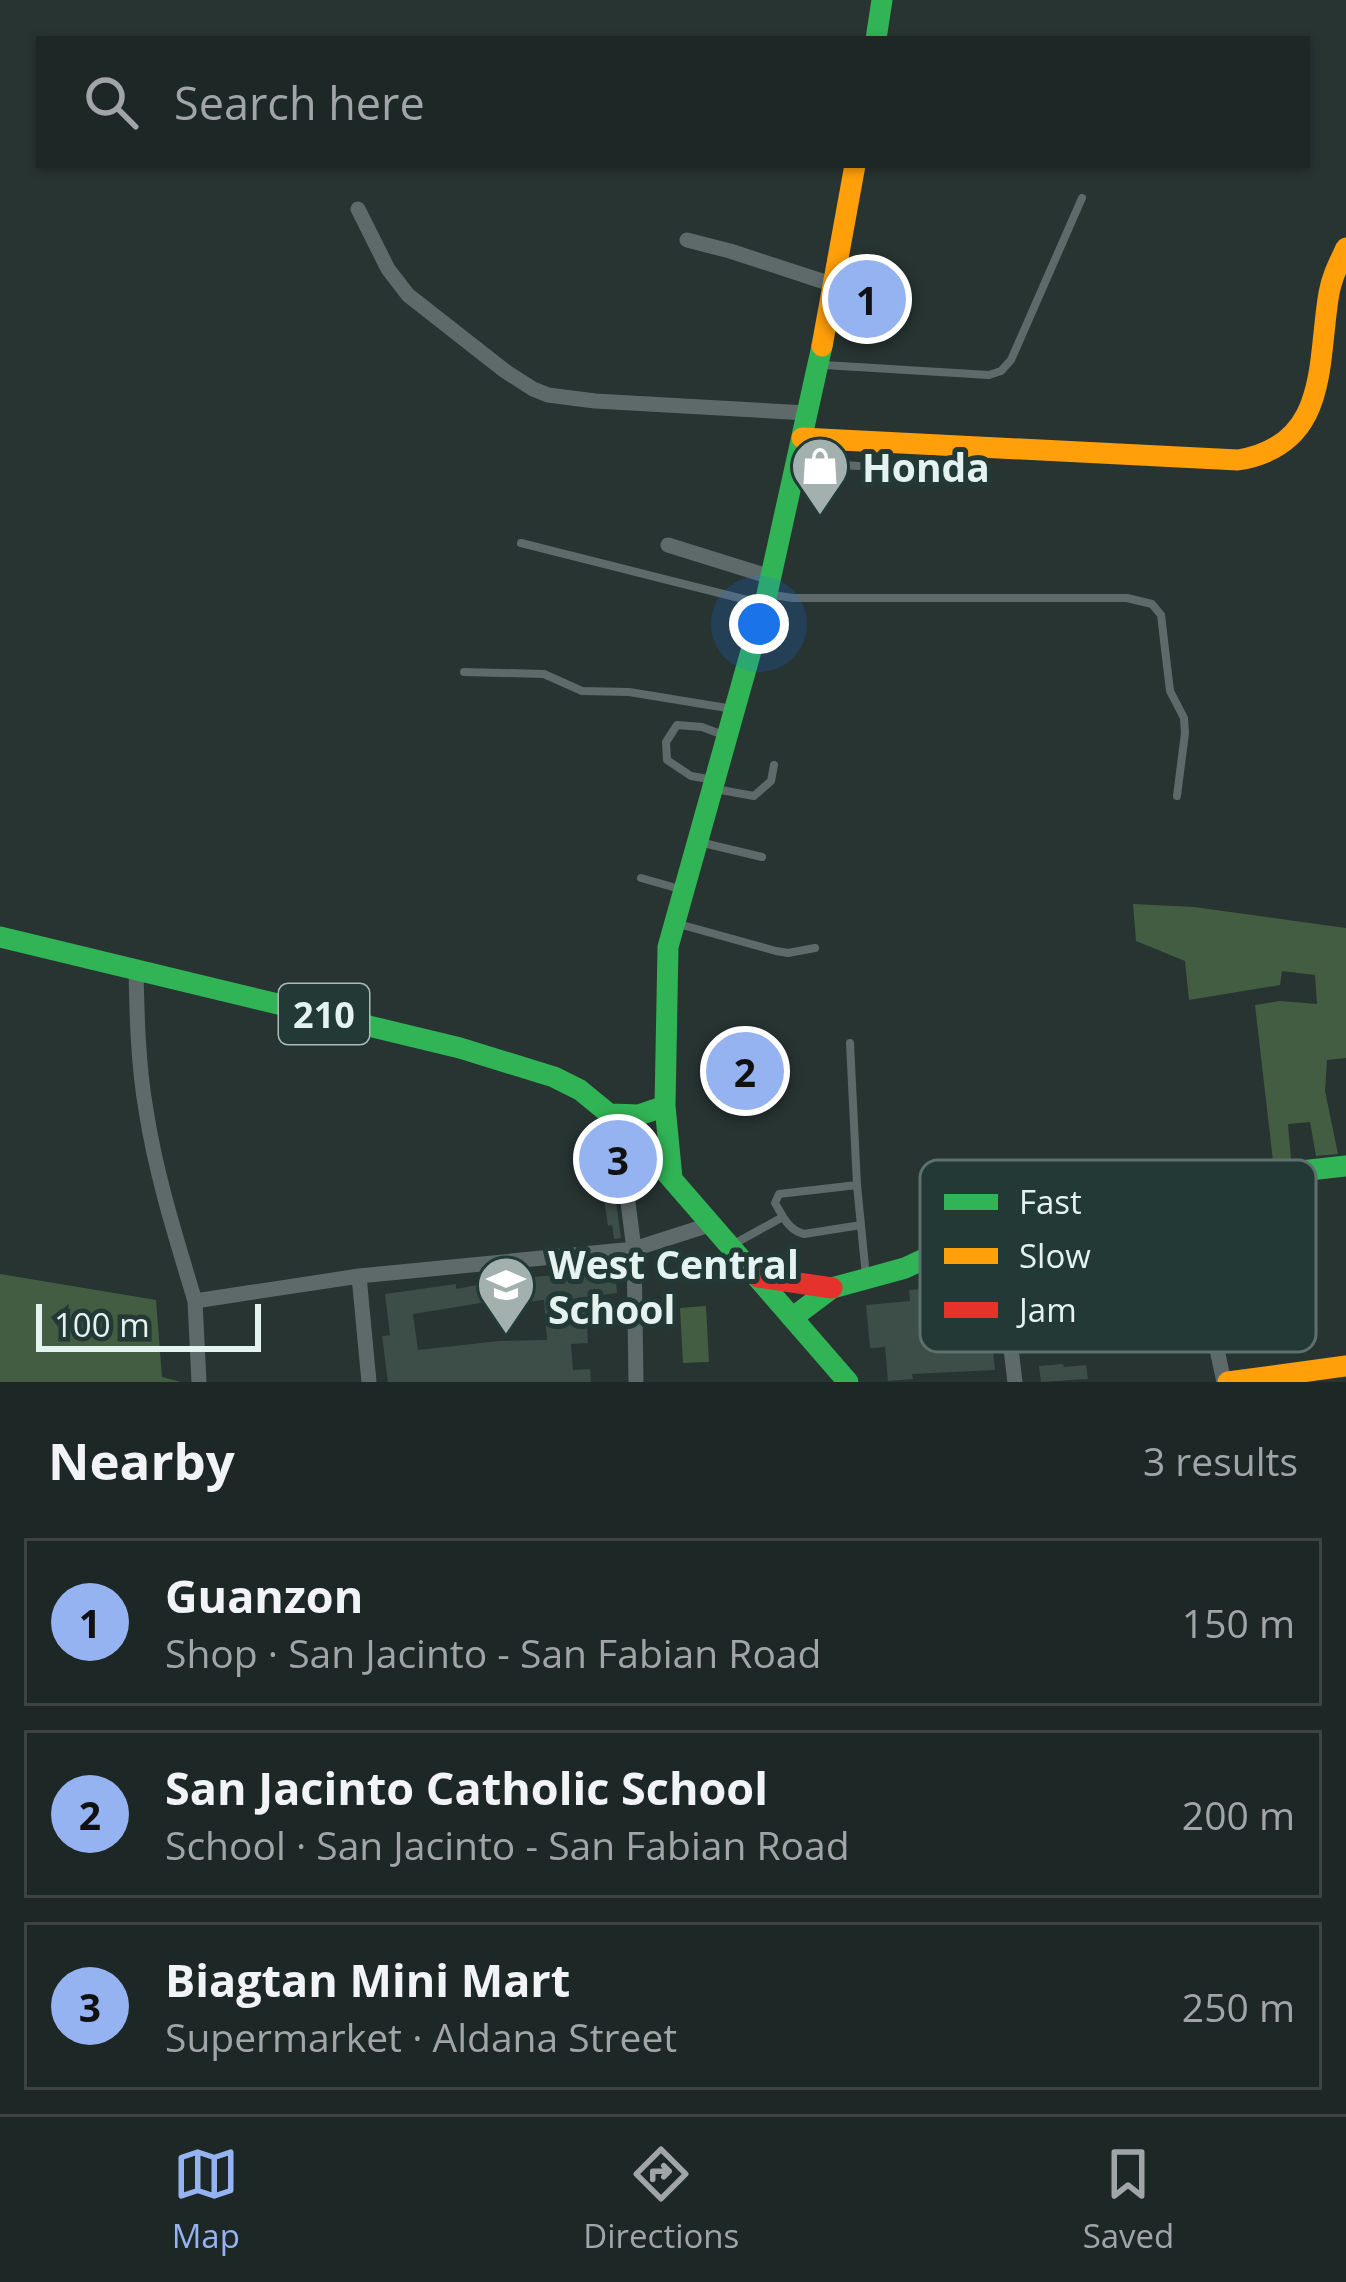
<!DOCTYPE html>
<html lang="en">
<head>
<meta charset="utf-8">
<style>
  :root { --surface:#1d2726; --page:#252f2e; --text:#f1f3f6; --muted:#a0a5a7; --line:#3b4443; --accent:#95b2f1 }
  body { margin:0; font-family:"Open Sans",sans-serif; background:var(--page); color:var(--text) }
  .scale { position:absolute; left:36px; bottom:30px; width:225px; box-sizing:border-box; padding-left:12px; border:6px solid #e5f3f0; border-top:0; font-size:33px; line-height:42px; white-space:nowrap; color:#e5f3f0; -webkit-text-stroke:9px #223935; paint-order:stroke }
  .you { position:absolute; left:759px; top:624px; width:42px; height:42px; margin:-30px; border:9px solid #fff; border-radius:50%; background:#1a73e8; box-shadow:0 0 0 18px #1a73e833 }
  .badge { display:grid; place-items:center; width:78px; height:78px; border-radius:50%; background:var(--accent); color:#111; font-size:39px; font-weight:700 }
  .pin { position:absolute; translate:-50% -50%; border:6px solid #fff; box-shadow:0 3px 12px #0006 }
  .list { margin:0; padding:0; list-style:none }
  h2 { display:flex; justify-content:space-between; align-items:center; height:156px; margin:0; padding:0 48px; font-size:51px }
  h2 small { font-size:39px; font-weight:400; color:var(--muted) }
  .list li { display:grid; grid-template-columns:78px 1fr auto; gap:36px; align-items:center; box-sizing:border-box; height:168px; margin:0 24px 24px; padding:0 24px; border:3px solid var(--line); border-radius:0px }
  .list b { display:block; font-size:45px; white-space:nowrap }
  .list p { margin:0; font-size:39px; white-space:nowrap; color:var(--muted) }
  .list em { font-size:39px; font-style:normal; color:var(--muted) }
  .icon { flex:none; width:66px; height:66px; fill:none; stroke:currentColor; stroke-width:2; stroke-linecap:round; stroke-linejoin:round }
  .map { position:relative; flex:none; width:1346px; height:1382px; overflow:hidden }
  .search { position:absolute; background:var(--surface); box-shadow:0 3px 9px #0004; left:36px; right:36px; top:36px; height:132px; display:flex; align-items:center; gap:30px; box-sizing:border-box; padding:0 42px; border-radius:0px; color:var(--muted); font-size:45px }
  .sheet { height:732px; background:var(--surface) }
  nav { display:flex; justify-content:space-around; align-items:center; box-sizing:border-box; height:168px; border-top:3px solid var(--line); background:var(--surface); font-size:33px; color:var(--muted) }
  nav a { display:grid; justify-items:center; gap:6px }
  nav .on { color:var(--accent) }
  .map>svg:first-child { display:block }
  .green { fill:#435d43 }
  .building { fill:#3d4d48; fill-rule:evenodd }
  .lines { fill:none; stroke-linecap:round; stroke-linejoin:round }
  .lane { stroke:#5e6a69; stroke-width:8 }
  .street { stroke:#5e6a69; stroke-width:15 }
  .fast { stroke:#30b455; stroke-width:21 }
  .slow { stroke:#ff9f0a; stroke-width:21 }
  .jam { stroke:#e5322d; stroke-width:21 }
  .labels { text-anchor:middle; dominant-baseline:central; stroke-width:10; stroke-linejoin:round; paint-order:stroke }
  .shield { fill:#223935; stroke:#aabbb8; stroke-width:3 }
  .shield-label { font-size:36px; font-weight:bold; fill:#e5f3f0 }
  .poi-label { font-size:39px; font-weight:bold; fill:#e5f3f0; stroke:#223935; text-anchor:start }
  .key { fill:#223935; stroke:#5c716d; stroke-width:3 }
  .key-label { font-size:33px; fill:#e5f3f0 }
</style>
</head>
<body>
<div class="map">
<svg width="1346" height="1382" viewBox="0 0 1346 1382">
  <rect width="100%" height="100%" fill="#273432"/>
  <path class="green" d="M 1133,904 L 1194,907 L 1346,928 L 1346,1058 L 1327,1060 L 1325,1091 L 1338,1154 L 1316,1156 L 1310,1122 L 1288,1124 L 1291,1159 L 1273,1161 L 1255,1005 L 1280,1001 L 1317,1004 L 1315,975 L 1282,971 L 1280,985 L 1189,1000 L 1185,961 L 1136,941 Z
    M 0,1274 L 156,1300 L 162,1377 L 181,1382 L 0,1382 Z
    M 706,1306 L 709,1362 L 683,1363 L 680,1308 Z"/>
  <path class="building" d="M 863,266 L 900,274 L 888,337 L 850,329 Z
    M 613,1154 L 611,1166 L 621,1238 L 614,1239 L 612,1225 L 608,1226 L 603,1192 L 610,1191 L 608,1155 Z
    M 615,1270 L 617,1293 L 585,1297 L 588,1343 L 571,1344 L 573,1370 L 590,1369 L 591,1382 L 388,1382 L 382,1336 L 390,1335 L 385,1294 L 456,1284 L 456,1289 L 510,1279 ZM 517,1297 L 518,1303 L 544,1300 L 547,1340 L 499,1341 L 418,1350 L 413,1314 Z
    M 986,1284 L 995,1370 L 912,1374 L 913,1379 L 888,1381 L 885,1347 L 870,1348 L 866,1305 L 910,1301 L 909,1290 Z
    M 1063,1364 L 1064,1367 L 1086,1365 L 1088,1379 L 1041,1382 L 1039,1366 Z"/>
  <g class="lines">
    <path class="lane" d="M 824,365 L 989,375 L 1001,371 L 1011,360 L 1082,198
      M 800,462 L 858,466
      M 521,543 L 763,604
      M 773,595 L 793,598 L 1127,598 L 1152,604 L 1161,615 L 1170,691 L 1184,718 L 1185,733 L 1177,796
      M 464,672 L 544,674 L 582,691 L 629,692 L 733,709
      M 714,780 L 691,776 L 667,760 L 666,742 L 677,725 L 702,727 L 726,736
      M 715,789 L 754,796 L 771,781 L 774,765
      M 699,842 L 762,857
      M 641,878 L 680,889
      M 675,923 L 776,951 L 788,953 L 815,948
      M 850,1043 L 857,1185 L 866,1276
      M 857,1185 L 779,1194 L 775,1203 C 783,1216 788,1230 804,1234 L 861,1225
      M 732,1245 L 783,1217"/>
    <path class="street" d="M 358,209 L 388,269 L 408,295 L 505,371 L 533,389 L 548,395 L 595,401 L 807,413
      M 687,240 L 730,251 L 834,285
      M 668,545 L 771,577
      M 136,970 C 137,1017 138,1064 146,1110 C 156,1175 176,1238 195,1301 L 359,1276 L 634,1249 L 712,1224
      M 630,1131 L 623,1164 L 634,1249 L 636,1382
      M 1182,1186 L 1224,1382
      M 995,1217 L 1015,1382
      M 359,1276 L 369,1382
      M 195,1301 L 199,1382"/>
    <path class="fast" d="M 876,39 L 882,0
      M 0,937 L 460,1048 L 554,1077 L 580,1090 L 630,1131 L 848,1382
      M 611,1114 L 639,1115 L 665,1106
      M 672,1178 L 665,1106 L 668,947 L 767,594 L 822,346
      M 792,1318 L 832,1288 L 905,1268 L 939,1252 L 995,1217 L 1025,1205 L 1090,1194 L 1346,1166"/>
    <path class="slow" d="M 822,346 L 855,165
      M 802,438 L 1238,460 C 1330,445 1317,362 1329,293 C 1332,276 1339,263 1346,248
      M 1228,1382 L 1346,1366"/>
    <path class="jam" d="M 758,1277 L 832,1288"/>
  </g>
  <defs>
    <g id="shop-pin" transform="scale(3)"><path d="M0 17L-7.5 6A9.5 9.5 0 1 1 7.5 6Z" fill="#a2b0ae" stroke="#223935"/><path d="M-5-2.5h2.3a2.7 3.5 0 0 1 5.4 0H5L5.5 6h-11ZM-1.5-2.5h3a1.5 2.3 0 0 0-3 0Z" fill="#fff"/></g>
    <g id="school-pin" transform="scale(3)"><path d="M0 17L-7.5 6A9.5 9.5 0 1 1 7.5 6Z" fill="#a2b0ae" stroke="#223935"/><path d="M0-5L7-2L0 1L-7-2ZM-4 1L0 2.5L4 1V4Q0 6-4 4Z" fill="#fff"/></g>
  </defs>
  <g fill-rule="evenodd">
    <use href="#shop-pin" x="820" y="466"/>
    <use href="#school-pin" x="506" y="1285"/>
  </g>
  <g class="labels">
    <rect class="shield" x="279" y="984" width="90" height="60" rx="9"/>
    <g class="shield-label">
      <text x="324" y="1014">210</text>
    </g>
    <g class="poi-label">
      <text x="862" y="466">Honda</text>
      <text x="548" y="1263">West Central<tspan x="548" dy="45">School</tspan></text>
    </g>
  </g>
  <rect x="920" y="1160" width="396" height="192" rx="18" class="key"/>
  <rect x="944" y="1194" width="54" height="16" fill="#30b455"/>
  <rect x="944" y="1248" width="54" height="16" fill="#ff9f0a"/>
  <rect x="944" y="1302" width="54" height="16" fill="#e5322d"/>
  <g class="key-label">
    <text x="1019" y="1214">Fast</text>
    <text x="1019" y="1268">Slow</text>
    <text x="1019" y="1322">Jam</text>
  </g>
</svg>
<div class="scale">100 m</div>
<div class="you"></div>
<div class="pin badge" style="left:867px;top:299px">1</div>
<div class="pin badge" style="left:745px;top:1071px">2</div>
<div class="pin badge" style="left:618px;top:1159px">3</div>
<div class="search"><svg class="icon" aria-label="search" viewBox="0 0 24 24"><circle cx="10" cy="10" r="6"/><path d="M15 15l6 6"/></svg>Search here</div>
</div>
<section class="sheet">
<h2>Nearby<small>3 results</small></h2>
<ul class="list">
<li><span class="badge">1</span><div><b>Guanzon</b><p>Shop · San Jacinto - San Fabian Road</p></div><em>150 m</em></li>
<li><span class="badge">2</span><div><b>San Jacinto Catholic School</b><p>School · San Jacinto - San Fabian Road</p></div><em>200 m</em></li>
<li><span class="badge">3</span><div><b>Biagtan Mini Mart</b><p>Supermarket · Aldana Street</p></div><em>250 m</em></li>
</ul>
</section>
<nav>
<a class="on"><svg class="icon" aria-label="map" viewBox="0 0 24 24"><path d="M3 6l6-2 6 2 6-2v14l-6 2-6-2-6 2zM9 4v14M15 6v14"/></svg>Map</a>
<a><svg class="icon" aria-label="directions" viewBox="0 0 24 24"><path d="M12 3l9 9-9 9-9-9zM9 14v-3h6M13 9l2 2-2 2"/></svg>Directions</a>
<a><svg class="icon" aria-label="saved" viewBox="0 0 24 24"><path d="M7 4h10v16l-5-4-5 4z"/></svg>Saved</a>
</nav>
</body>
</html>
